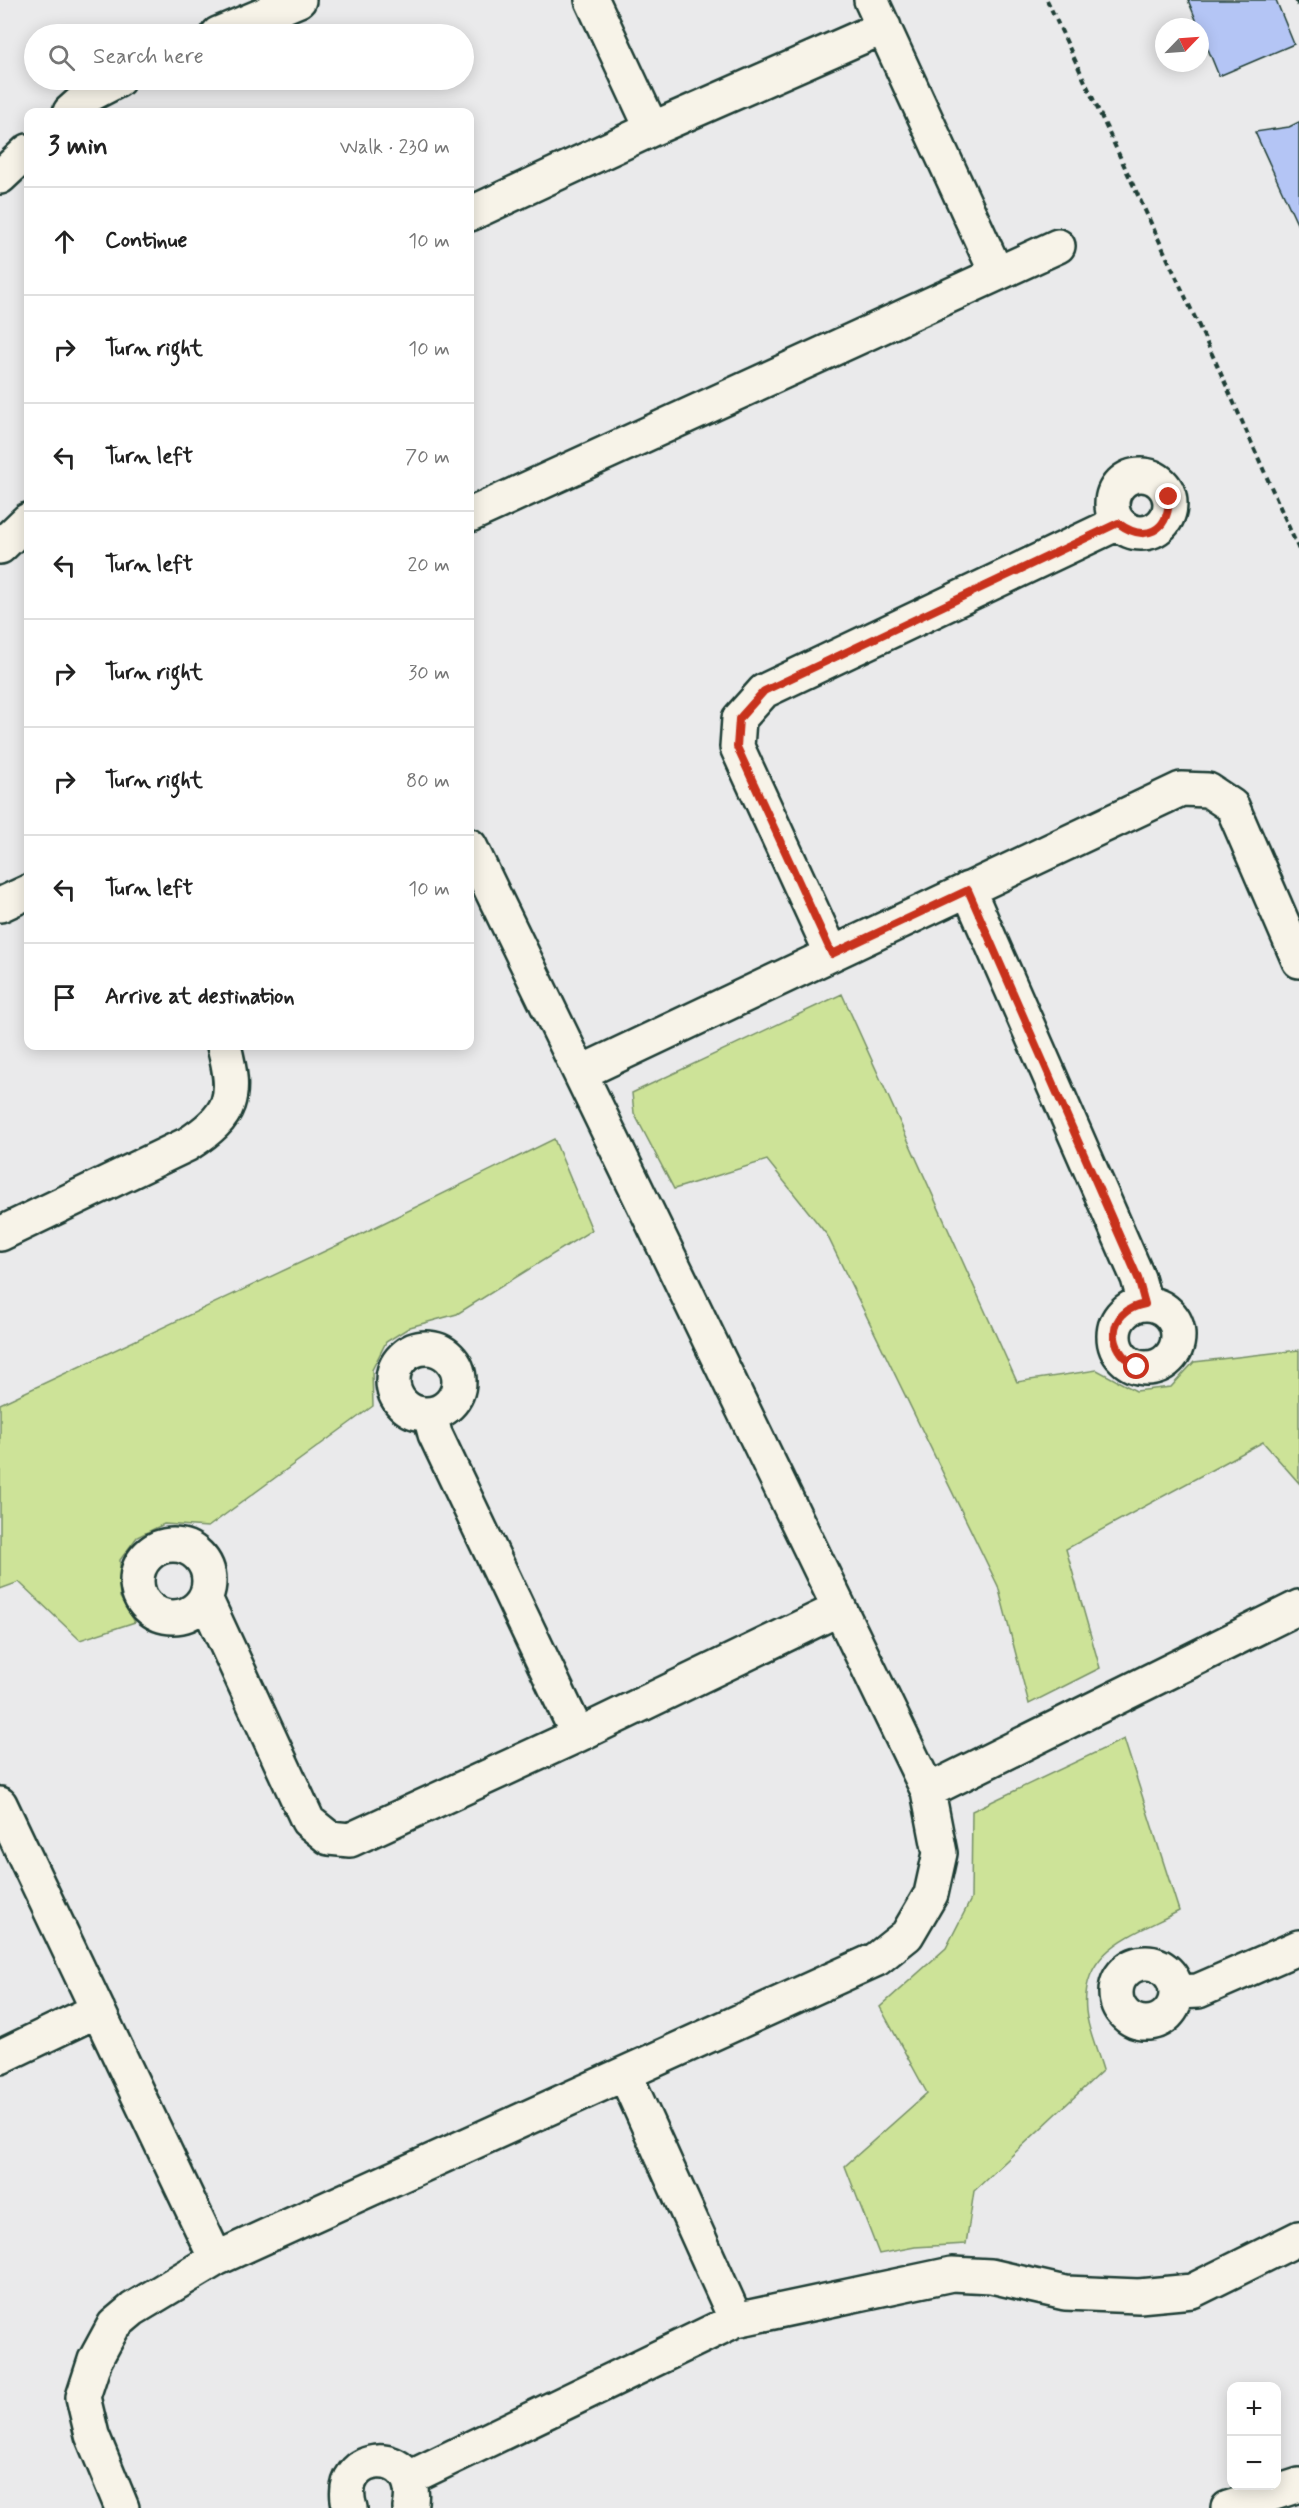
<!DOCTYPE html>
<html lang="en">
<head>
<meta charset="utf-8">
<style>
  :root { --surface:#fff; --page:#f2f2f2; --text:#222; --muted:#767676; --line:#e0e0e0 }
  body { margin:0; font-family:Mynerve,sans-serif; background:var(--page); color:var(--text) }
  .controls { position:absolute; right:18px; bottom:18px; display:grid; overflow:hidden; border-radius:12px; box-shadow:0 3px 15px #0003 }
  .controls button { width:54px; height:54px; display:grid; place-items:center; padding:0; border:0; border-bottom:2px solid var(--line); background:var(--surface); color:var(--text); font:30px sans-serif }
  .compass { position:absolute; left:1155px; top:18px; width:54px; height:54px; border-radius:50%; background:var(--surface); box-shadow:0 3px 15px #0003; rotate:65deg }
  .stop { position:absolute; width:18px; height:18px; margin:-14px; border:4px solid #c8321e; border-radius:50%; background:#fff }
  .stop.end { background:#c8321e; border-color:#fff; box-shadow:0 2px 6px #0008 }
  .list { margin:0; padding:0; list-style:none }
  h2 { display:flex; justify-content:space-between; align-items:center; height:78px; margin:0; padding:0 24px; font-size:26px }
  h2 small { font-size:20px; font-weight:400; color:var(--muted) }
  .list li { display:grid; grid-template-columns:39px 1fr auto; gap:18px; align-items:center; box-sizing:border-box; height:108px; padding:0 24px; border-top:2px solid var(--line) }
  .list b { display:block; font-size:22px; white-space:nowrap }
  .list em { font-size:20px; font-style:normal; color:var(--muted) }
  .icon { flex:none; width:33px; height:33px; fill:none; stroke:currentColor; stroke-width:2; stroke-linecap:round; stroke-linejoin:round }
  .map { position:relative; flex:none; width:1299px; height:2508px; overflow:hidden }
  .search { position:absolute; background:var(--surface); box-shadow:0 3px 15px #0003; left:24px; top:24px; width:450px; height:66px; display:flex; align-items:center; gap:15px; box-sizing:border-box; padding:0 21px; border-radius:33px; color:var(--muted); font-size:22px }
  .panel { position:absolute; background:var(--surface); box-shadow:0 3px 15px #0003; left:24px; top:108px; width:450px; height:942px; border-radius:12px }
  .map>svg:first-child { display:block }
  .green { fill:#cde398; stroke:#769066; stroke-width:1.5 }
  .building { fill:#b4c5f5; stroke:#1f3d34; stroke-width:1.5 }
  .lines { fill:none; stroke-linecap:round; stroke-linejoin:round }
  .minor-casing { stroke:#1f3d34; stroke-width:38 }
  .path { stroke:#1f3d34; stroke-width:4; stroke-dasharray:6 4.5; stroke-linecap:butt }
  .minor { stroke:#f7f3e8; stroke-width:33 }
  .route { stroke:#c8321e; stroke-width:8 }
</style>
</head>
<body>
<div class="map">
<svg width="1299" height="2508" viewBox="0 0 1299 2508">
  <rect width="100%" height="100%" fill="#eaeaeb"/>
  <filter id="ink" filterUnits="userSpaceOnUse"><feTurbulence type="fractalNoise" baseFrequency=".0167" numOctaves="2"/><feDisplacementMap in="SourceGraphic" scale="12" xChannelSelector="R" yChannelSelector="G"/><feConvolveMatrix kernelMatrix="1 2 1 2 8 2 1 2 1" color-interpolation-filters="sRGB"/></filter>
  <g filter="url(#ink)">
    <path class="green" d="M 842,994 L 1017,1382 L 1097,1370 L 1136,1391 L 1171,1387 L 1194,1362 L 1299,1350 L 1299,1483 L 1263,1442 L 1066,1549 L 1100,1668 L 1029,1704 L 998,1586 L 827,1235 L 767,1160 L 674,1189 L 634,1113 L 632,1093 Z
      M 554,1139 L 592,1230 L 457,1314 L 410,1327 L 386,1342 L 372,1370 L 373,1406 L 208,1527 L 164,1524 L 137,1537 L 120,1560 L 120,1597 L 135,1622 L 80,1640 L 19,1582 L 0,1589 L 0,1404 L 357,1236 Z
      M 1124,1739 L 1179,1911 C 1134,1935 1080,1948 1086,2011 C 1088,2031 1098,2052 1103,2070 L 974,2191 L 966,2244 L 915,2247 L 879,2254 L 845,2166 L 927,2093 L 880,2007 L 946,1948 L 971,1899 L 972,1811 Z"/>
    <path class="building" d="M 1188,0 L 1276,0 L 1294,44 L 1219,76 Z
      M 1299,122 L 1299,228 L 1255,132 L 1289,127 Z"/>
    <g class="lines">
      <g class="minor-casing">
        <path id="minor" d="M 592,0 L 652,129
          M 871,0 L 997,274
          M 218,34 L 299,0
          M 70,112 L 89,95 L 118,80
          M 0,177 L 28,151
          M 470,214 L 652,129 L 884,27
          M1112 504a29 29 0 1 1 58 0a29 29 0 1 1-58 0Z
          M 470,515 L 1058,246
          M 0,547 L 28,520
          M 968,889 L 1138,1278 L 1145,1303
          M 0,905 L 28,892
          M 832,954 L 737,747 L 739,719 L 764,691 L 1118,523
          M 580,1073 L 1181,789 L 1208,790 L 1232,806 L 1299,961
          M 0,1234 L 188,1144 C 233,1115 237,1097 224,1046
          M1114 1336a32 32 0 1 1 64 0a32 32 0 1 1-64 0Z
          M393 1381a33 33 0 1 1 66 0a33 33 0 1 1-66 0Z
          M 430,1415 L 435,1434 L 578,1735
          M137 1581a36 36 0 1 1 72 0a36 36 0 1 1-72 0Z
          M 205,1598 L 308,1821 L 329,1838 L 350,1840 L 578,1735 L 839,1609
          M 928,1791 L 1299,1607
          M 0,1804 L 216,2259
          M1116 1993a30 30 0 1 1 60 0a30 30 0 1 1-60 0Z
          M 1177,1992 L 1198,1991 L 1299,1947
          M 0,2057 L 98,2010
          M 625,2074 L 736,2320
          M 409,2478 L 736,2320 L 952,2274 L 991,2276 L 1065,2293 L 1139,2296 L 1192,2291 L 1299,2238
          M 122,2508 L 92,2435 L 83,2397 L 95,2360 L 114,2325 L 133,2309 L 216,2259 L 877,1959 L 907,1935 L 931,1894 L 940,1853 L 928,1791 L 470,846
          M 350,2508 C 332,2449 424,2444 410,2508
          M 1228,2508 L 1299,2485"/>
      </g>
      <path class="path" d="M 1047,0 L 1218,367 L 1299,550
        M 1296,0 L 1299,6"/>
      <use href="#minor" class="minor"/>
    </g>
  </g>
  <g class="lines" filter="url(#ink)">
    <path class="route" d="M 1137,1367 C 1106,1349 1106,1311 1145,1304 L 1138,1278 L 968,890 L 832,954 L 737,747 L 739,719 L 764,691 L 1118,523 C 1145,543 1169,532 1169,497"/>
  </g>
</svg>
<div class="controls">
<button>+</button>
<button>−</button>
</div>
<svg class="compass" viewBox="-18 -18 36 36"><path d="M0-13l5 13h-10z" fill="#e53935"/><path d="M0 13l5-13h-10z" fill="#767676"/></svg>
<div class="stop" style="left:1137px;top:1367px"></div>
<div class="stop end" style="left:1169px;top:497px"></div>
<div class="search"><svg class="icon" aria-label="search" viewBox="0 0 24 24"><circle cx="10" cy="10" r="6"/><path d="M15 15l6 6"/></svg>Search here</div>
<section class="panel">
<h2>3 min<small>Walk · 230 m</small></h2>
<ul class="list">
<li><svg class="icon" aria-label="ahead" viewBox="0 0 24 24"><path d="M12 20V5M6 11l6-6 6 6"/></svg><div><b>Continue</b></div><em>10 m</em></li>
<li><svg class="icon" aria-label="right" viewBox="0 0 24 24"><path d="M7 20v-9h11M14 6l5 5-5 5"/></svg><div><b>Turn right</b></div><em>10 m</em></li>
<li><svg class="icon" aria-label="left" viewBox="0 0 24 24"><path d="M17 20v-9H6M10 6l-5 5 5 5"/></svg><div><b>Turn left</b></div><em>70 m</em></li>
<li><svg class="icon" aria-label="left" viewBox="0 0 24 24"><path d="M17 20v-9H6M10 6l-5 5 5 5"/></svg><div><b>Turn left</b></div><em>20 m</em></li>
<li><svg class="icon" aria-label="right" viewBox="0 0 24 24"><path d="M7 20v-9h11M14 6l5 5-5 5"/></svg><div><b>Turn right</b></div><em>30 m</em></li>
<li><svg class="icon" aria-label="right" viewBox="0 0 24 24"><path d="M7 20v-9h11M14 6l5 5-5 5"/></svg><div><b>Turn right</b></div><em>80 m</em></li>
<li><svg class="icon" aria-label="left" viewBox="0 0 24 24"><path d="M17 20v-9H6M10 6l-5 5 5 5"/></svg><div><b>Turn left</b></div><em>10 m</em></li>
<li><svg class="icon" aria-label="arrive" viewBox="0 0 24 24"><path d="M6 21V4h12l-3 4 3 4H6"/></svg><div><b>Arrive at destination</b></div></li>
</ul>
</section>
</div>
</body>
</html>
